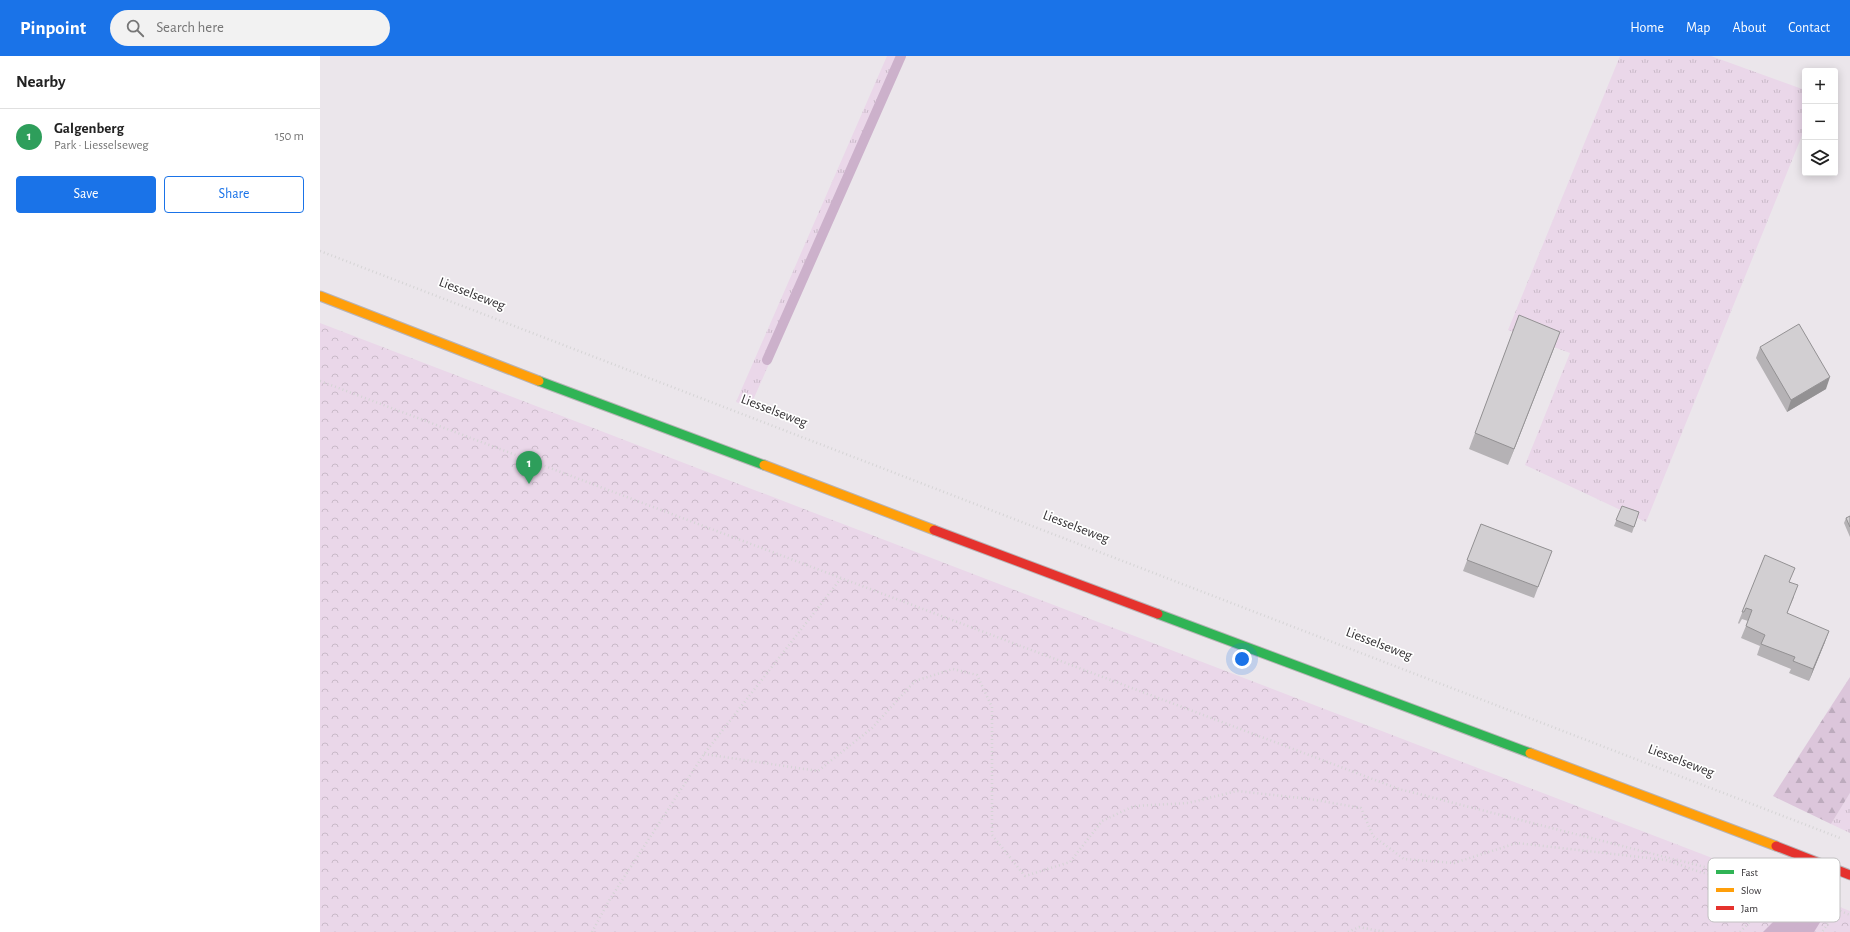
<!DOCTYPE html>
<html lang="en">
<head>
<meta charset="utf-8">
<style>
  :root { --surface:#fff; --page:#f2f2f2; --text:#222; --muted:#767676; --line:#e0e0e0; --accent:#1a73e8 }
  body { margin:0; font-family:"Alegreya Sans",sans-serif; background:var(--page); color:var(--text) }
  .controls { position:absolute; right:12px; top:12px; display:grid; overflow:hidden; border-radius:4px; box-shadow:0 2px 10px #0003 }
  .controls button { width:36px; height:36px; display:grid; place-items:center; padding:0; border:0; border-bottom:1px solid var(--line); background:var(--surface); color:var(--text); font:20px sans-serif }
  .you { position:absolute; left:922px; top:603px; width:14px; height:14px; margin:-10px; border:3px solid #fff; border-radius:50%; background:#1a73e8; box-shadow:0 0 0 6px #1a73e833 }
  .badge { display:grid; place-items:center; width:26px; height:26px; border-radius:50%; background:var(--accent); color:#fff; font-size:13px; font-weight:700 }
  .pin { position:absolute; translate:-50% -33px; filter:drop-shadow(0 1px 2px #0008) }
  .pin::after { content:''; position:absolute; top:21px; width:14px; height:12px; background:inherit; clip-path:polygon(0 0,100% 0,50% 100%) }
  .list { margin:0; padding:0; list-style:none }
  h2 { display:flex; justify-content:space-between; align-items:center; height:52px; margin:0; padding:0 16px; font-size:17px }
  h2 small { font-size:13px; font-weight:400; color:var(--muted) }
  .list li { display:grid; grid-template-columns:26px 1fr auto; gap:12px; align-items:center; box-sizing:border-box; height:56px; padding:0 16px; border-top:1px solid var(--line) }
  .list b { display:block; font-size:15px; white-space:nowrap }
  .list p { margin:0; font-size:13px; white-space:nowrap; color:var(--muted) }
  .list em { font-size:13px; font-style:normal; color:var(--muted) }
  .actions { display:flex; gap:8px; padding:12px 16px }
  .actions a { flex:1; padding:9px 0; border:1px solid var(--accent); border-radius:4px; text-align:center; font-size:14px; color:var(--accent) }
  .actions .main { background:var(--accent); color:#fff }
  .icon { flex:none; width:22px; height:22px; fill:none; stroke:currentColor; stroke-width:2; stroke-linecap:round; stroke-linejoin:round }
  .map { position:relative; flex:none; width:1530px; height:876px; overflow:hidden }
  header { display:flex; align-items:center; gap:24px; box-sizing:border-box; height:56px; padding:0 20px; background:var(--accent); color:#fff }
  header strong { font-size:19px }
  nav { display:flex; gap:22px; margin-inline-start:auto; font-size:14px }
  .search { width:280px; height:36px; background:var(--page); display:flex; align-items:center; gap:10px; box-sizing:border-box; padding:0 14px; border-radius:22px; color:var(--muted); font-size:15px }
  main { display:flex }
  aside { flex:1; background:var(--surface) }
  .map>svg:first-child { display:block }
  .grass { fill:url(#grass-tufts) }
  .forest { fill:url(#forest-firs) }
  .park { fill:url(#park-crowns) }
  .water { fill:#ccb1cb }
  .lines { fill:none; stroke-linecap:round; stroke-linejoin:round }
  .stream { stroke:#ccb1cb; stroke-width:10 }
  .fast-casing { stroke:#b7b3b6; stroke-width:11 }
  .slow-casing { stroke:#b7b3b6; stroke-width:11 }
  .jam-casing { stroke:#b7b3b6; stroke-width:11 }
  .path { stroke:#d5d4d5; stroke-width:2.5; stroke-dasharray:1 3; stroke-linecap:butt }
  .fast { stroke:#30b455; stroke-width:9 }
  .slow { stroke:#ff9f0a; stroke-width:9 }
  .jam { stroke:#e5322d; stroke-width:9 }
  .wall { fill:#b5b2b5 }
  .shaded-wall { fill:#939193 }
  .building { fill:#d2cfd2; stroke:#939193 }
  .labels { text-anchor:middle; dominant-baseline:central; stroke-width:3.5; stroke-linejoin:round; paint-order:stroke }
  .street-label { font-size:14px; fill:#343134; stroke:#fff }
  .key { fill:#fff; stroke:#c2c1c2; stroke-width:1 }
  .key-label { font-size:11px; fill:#343134 }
</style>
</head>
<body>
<header>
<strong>Pinpoint</strong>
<div class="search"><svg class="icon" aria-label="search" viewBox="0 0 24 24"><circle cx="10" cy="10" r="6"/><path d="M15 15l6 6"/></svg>Search here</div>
<nav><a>Home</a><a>Map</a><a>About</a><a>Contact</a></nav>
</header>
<main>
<aside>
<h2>Nearby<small></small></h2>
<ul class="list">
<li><span class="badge" style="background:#2e9e5b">1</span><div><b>Galgenberg</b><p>Park · Liesselseweg</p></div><em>150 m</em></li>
</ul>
<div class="actions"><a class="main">Save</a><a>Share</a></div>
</aside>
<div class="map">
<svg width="1530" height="876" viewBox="0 0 1530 876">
  <defs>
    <pattern id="grass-tufts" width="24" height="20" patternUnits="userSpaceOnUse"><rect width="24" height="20" fill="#ead7e9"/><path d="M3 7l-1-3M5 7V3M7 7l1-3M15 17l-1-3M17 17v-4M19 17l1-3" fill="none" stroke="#c9b9c8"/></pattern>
    <pattern id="forest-firs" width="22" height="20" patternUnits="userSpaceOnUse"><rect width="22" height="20" fill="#dcc6db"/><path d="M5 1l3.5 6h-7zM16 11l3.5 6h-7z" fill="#bdabbd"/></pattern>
    <pattern id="park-crowns" width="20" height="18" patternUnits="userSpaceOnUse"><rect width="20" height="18" fill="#ead7e9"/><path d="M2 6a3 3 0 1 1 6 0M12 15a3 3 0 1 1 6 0" fill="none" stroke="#c9b9c8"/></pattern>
  </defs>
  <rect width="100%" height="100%" fill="#ebe6eb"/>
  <path class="grass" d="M 567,0 L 585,0 L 430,351 L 416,346 Z
    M 1300,0 L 1391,0 L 1485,34 L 1485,72 L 1326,466 L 1205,409 L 1250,297 L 1188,274 Z
    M 1530,737 L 1530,777 L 1511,768 Z"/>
  <path class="forest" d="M 1530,621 L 1530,737 L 1511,768 L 1453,740 Z"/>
  <path class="park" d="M 0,267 L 1530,855 L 1530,876 L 0,876 Z"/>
  <path class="water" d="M 1472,847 L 1490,852 L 1504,860 L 1494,876 L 1443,876 Z"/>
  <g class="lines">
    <path class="stream" d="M 447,304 L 581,0
      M 1477,876 L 1496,852"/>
    <g class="fast-casing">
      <path id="fast" d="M 219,325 L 444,409
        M 838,558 L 1210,697"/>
    </g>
    <g class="slow-casing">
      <path id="slow" d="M 0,240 L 219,325
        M 444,409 L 614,474
        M 1210,697 L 1456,790"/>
    </g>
    <g class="jam-casing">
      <path id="jam" d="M 614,474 L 838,558
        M 1456,790 L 1530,819"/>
    </g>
    <path class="path" d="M 0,195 L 1520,782
      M 0,325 L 1079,733 L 1463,831 L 1530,859
      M 384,698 L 498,715 L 552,672 L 595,625 L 633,613 L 657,619 L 672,651 L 672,779 L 705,820 L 750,806 L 782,765 L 814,750 L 868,747 L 917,735 L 990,743 L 1041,752 L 1053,780 L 1084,803 L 1134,807 L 1197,787 L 1346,804 L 1380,816 L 1460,835 L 1514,859 L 1502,876
      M 272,876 L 290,843 L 384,698 L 522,521
      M 1028,876 L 1039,871 L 1065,876
      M 1420,876 L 1460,835 L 1468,824"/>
    <use href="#fast" class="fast"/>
    <use href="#slow" class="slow"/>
    <use href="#jam" class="jam"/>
  </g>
  <path class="wall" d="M 1199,259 L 1234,292 L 1188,409 L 1149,393 Z
    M 1440,291 L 1506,333 L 1467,356 L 1436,302 Z
    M 1302,450 L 1319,456 L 1312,477 L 1294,470 Z
    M 1530,460 L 1530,481 L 1524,467 L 1526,462 Z
    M 1161,468 L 1232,495 L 1214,542 L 1143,515 Z
    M 1445,499 L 1470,526 L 1474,541 L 1467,557 L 1505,586 L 1489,625 L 1469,617 L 1471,613 L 1437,599 L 1440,590 L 1421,582 L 1428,565 L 1422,563 L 1419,568 L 1418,567 Z"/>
  <path class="shaded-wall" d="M 1240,276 L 1234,292 L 1188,409 L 1194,393 Z
    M 1510,321 L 1506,333 L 1467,356 L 1471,344 Z
    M 1509,575 L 1505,586 L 1489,625 L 1493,613 Z"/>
  <path class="building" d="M 1199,259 L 1240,276 L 1194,393 L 1155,377 Z
    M 1479,268 L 1510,321 L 1471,344 L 1440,291 Z
    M 1302,450 L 1319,456 L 1314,471 L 1296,464 Z
    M 1530,460 L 1530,471 L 1526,462 Z
    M 1161,468 L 1232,495 L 1218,531 L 1147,504 Z
    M 1445,499 L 1475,512 L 1469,526 L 1478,529 L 1467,557 L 1509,575 L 1493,613 L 1473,605 L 1475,601 L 1441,588 L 1445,579 L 1426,570 L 1432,554 L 1426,552 L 1424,556 L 1422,556 Z"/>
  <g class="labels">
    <g class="street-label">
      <text transform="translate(152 238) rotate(21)">Liesselseweg</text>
      <text transform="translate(454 355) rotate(21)">Liesselseweg</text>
      <text transform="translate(756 471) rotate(21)">Liesselseweg</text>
      <text transform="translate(1059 588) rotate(21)">Liesselseweg</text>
      <text transform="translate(1361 705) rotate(21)">Liesselseweg</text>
    </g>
  </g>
  <rect x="1388" y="802" width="132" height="64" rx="6" class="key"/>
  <rect x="1396" y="814" width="18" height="4" fill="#30b455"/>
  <rect x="1396" y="832" width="18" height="4" fill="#ff9f0a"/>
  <rect x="1396" y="850" width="18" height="4" fill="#e5322d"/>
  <g class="key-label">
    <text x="1421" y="820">Fast</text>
    <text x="1421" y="838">Slow</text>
    <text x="1421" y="856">Jam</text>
  </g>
</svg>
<div class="controls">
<button>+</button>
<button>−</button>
<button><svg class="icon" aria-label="layers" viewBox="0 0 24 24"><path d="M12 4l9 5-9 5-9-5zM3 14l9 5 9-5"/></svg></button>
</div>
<div class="you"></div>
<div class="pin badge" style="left:209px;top:428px;background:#2e9e5b">1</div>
</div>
</main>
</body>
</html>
